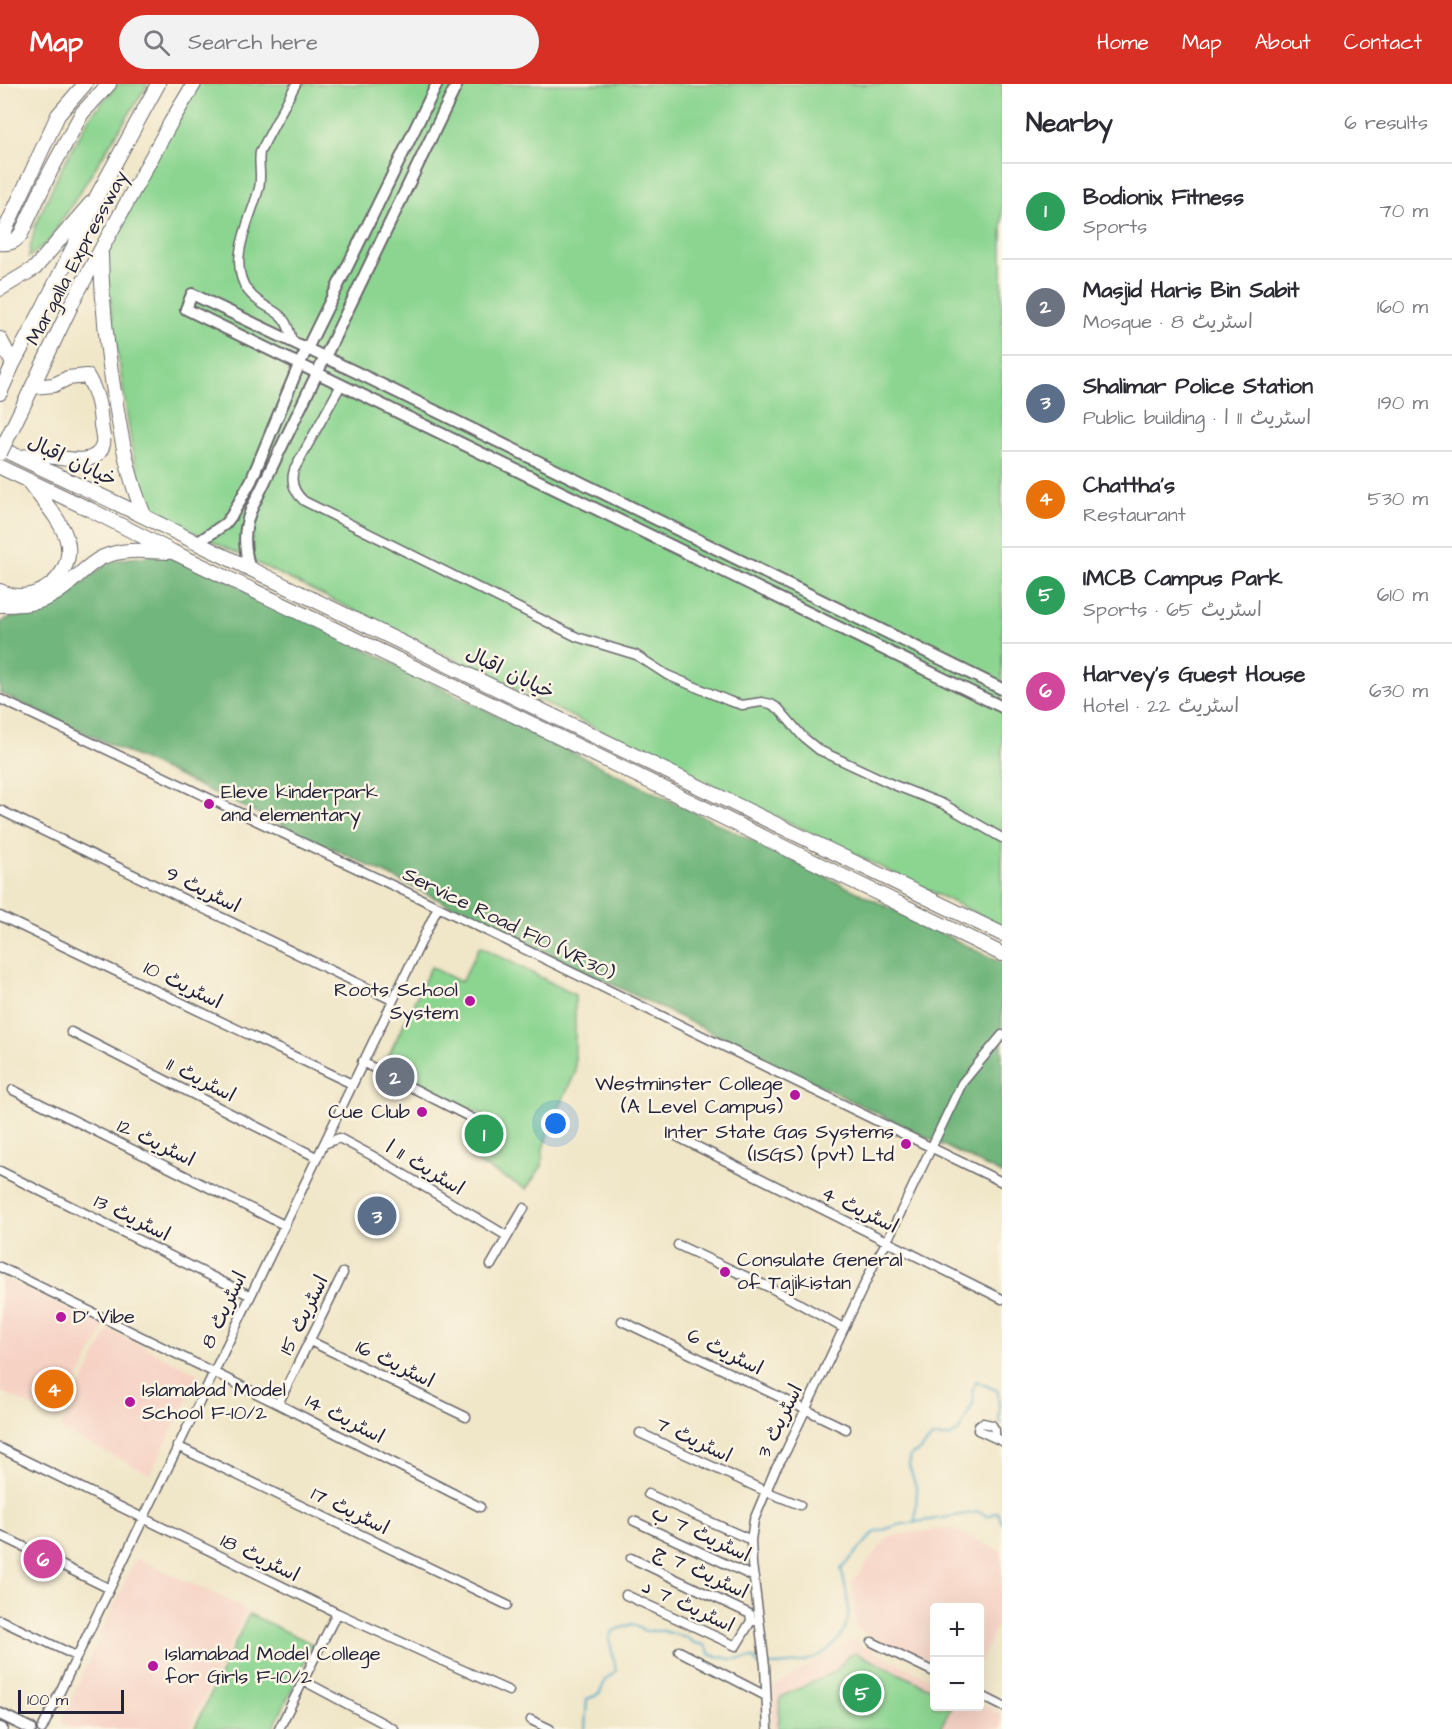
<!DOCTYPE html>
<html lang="en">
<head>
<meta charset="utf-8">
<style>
  :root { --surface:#fff; --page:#f2f2f3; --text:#2b2b33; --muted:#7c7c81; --line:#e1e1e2; --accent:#d93025 }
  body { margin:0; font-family:"Architects Daughter","Playpen Sans Arabic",sans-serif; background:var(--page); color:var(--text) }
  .controls { position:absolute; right:18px; bottom:18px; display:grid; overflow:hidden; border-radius:6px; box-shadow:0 6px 24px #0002 }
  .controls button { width:54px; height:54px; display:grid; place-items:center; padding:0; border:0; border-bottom:2px solid var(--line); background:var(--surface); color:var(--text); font:30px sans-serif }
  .scale { position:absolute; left:18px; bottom:15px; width:106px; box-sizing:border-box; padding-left:6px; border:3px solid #22223b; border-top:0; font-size:16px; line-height:21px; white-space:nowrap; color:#22223b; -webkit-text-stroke:4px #fcf5e5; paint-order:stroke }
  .you { position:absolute; left:556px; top:1040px; width:21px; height:21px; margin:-15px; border:4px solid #fff; border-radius:50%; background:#1a73e8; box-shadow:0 0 0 9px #1a73e833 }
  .badge { display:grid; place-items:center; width:39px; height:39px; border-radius:50%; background:var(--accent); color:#fff; font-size:20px; font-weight:700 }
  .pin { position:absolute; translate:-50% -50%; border:3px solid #fff; box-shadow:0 2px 6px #0006 }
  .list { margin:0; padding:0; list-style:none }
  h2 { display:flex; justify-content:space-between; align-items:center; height:78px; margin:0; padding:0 24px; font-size:26px }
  h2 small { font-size:20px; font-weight:400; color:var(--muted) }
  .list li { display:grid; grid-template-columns:39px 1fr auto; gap:18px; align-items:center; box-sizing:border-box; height:96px; padding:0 24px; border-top:2px solid var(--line) }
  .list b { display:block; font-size:22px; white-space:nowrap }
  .list p { margin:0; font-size:20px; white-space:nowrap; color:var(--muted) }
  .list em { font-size:20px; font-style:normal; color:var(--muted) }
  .icon { flex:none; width:33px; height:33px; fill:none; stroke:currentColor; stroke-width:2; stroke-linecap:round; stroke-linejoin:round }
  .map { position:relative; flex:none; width:1002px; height:1645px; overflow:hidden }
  header { display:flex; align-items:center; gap:36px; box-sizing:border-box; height:84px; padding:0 30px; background:var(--accent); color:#fff }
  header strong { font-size:28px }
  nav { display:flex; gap:33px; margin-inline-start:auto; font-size:21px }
  .search { width:420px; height:54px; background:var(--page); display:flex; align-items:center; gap:15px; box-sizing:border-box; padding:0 21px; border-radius:33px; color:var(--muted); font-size:22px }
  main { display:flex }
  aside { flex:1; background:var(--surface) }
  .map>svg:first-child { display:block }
  .built { fill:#f6d2c5 }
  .green { fill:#8cd591; stroke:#577c66; stroke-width:1.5 }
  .forest { fill:#71b67b; stroke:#4a6c5b; stroke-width:1.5 }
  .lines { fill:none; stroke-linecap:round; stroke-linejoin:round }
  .stream { stroke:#49a7c8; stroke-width:2 }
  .minor-casing { stroke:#6a676c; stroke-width:11 }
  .tertiary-casing { stroke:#6a676c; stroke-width:14 }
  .primary-casing { stroke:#6a676c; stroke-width:16 }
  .minor { stroke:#fff; stroke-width:8 }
  .tertiary { stroke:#fff; stroke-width:10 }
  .primary { stroke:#fff; stroke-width:14 }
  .primary-bridge-casing { stroke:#6a676c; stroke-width:16; stroke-linecap:butt }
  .primary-bridge { stroke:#fff; stroke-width:14 }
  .poi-dot { fill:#b5179e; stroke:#fcf5e5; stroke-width:2 }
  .labels { text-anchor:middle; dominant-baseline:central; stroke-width:5; stroke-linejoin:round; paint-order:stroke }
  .street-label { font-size:20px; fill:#22223b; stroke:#fcf5e5 }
  .poi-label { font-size:20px; fill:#22223b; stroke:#fcf5e5; text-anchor:start }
</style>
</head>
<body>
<header>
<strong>Map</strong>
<div class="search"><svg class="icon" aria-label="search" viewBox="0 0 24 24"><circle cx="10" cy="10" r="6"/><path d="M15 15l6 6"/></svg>Search here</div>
<nav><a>Home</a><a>Map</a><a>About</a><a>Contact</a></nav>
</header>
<main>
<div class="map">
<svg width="1002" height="1645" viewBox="0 0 1002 1645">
  <rect width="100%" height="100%" fill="#fcf5e5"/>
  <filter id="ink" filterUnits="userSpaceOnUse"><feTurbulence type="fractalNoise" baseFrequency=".0167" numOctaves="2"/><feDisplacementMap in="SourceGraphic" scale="12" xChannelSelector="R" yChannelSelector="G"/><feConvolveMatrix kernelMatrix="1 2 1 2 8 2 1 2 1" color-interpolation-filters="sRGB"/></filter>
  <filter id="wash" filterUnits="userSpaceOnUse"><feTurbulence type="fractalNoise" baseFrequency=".008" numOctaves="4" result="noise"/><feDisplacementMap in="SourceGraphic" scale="24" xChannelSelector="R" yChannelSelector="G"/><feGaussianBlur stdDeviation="1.35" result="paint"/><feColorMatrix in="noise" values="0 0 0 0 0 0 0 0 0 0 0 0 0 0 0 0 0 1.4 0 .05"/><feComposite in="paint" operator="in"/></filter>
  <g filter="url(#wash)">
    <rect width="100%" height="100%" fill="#f0e6c8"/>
    <path class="built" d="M 0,1194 L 105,1242 L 58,1336 L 0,1307 Z
      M 109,1245 L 200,1291 L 150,1390 L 60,1345 Z
      M 950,1444 L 1002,1468 L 1002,1530 L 980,1579 L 980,1524 L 934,1524 L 934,1583 L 857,1545 L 852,1498 L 889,1452 Z
      M 136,1474 L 239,1521 L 246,1527 L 189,1645 L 73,1645 L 61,1638 Z
      M 851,1556 L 934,1597 L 934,1622 L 980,1622 L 980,1619 L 1002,1631 L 1002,1645 L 772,1645 L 774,1603 Z"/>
    <path class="green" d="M 118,0 L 148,0 L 49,157 L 28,174 L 35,142 L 59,89 L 89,34 Z
      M 187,0 L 1002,0 L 1002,842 L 154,429 C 141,414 138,390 133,371 L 103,171 Z
      M 480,862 L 575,911 L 575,989 L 549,1046 L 543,1065 L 542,1082 L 526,1105 L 470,1075 L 491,1035 L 384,981 L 431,883 L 461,898 Z
      M 249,1530 L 313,1560 L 273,1645 L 194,1645 Z
      M 856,1569 L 934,1606 L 934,1622 L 951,1623 L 940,1645 L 778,1645 L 780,1617 L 782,1612 L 835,1588 L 848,1572 Z"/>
    <path class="forest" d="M 173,468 L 512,639 L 1002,879 L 1002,1090 L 349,772 L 0,609 L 0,540 L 6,535 L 47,526 L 111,477 Z"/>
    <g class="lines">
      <path class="stream" d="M 915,1439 L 917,1406 L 909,1381 L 911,1371 L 921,1366 L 932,1353 L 949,1353 L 959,1347 L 974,1317 L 972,1306 L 976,1297 L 998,1307 L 1000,1339 L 1002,1339
        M 585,1645 L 587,1615 L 600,1610 L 605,1596 L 616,1587 L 609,1554 L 613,1547 L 632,1540 L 645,1547 L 663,1547 L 686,1553 L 694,1559 L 704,1561 L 711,1571 L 730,1575 L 754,1574 L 758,1581 C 792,1582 832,1579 846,1541 C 852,1526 845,1500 841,1485 L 874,1449 L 898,1441 L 979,1428 L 988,1432 L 998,1428 L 1002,1439"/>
    </g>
  </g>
  <g filter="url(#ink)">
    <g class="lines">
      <g class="minor-casing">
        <path id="minor" d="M 292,257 C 285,220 267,231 248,207 C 226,178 251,135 259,104 C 262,92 258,80 260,68 L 296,0
          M 341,301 L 294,386 C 290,398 294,408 304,417 L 577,553 L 636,571 L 667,591 L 729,617 L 742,621 L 762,618 L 771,620 L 779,625 L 803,653 L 819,666 L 894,701 L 943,720 L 1002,754
          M 0,615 L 438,823 L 1002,1098
          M 0,726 L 392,916
          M 0,832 L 352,1000
          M 71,948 L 316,1073
          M 362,978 L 489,1043
          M 13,1006 L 284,1141
          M 672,1050 L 1002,1215
          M 324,1060 L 339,1054 L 371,1071 L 507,1152
          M 0,1087 L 249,1211
          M 678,1161 L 773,1205 L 843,1244
          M 491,1181 L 524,1124
          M 0,1183 L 278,1320 L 480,1423
          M 622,1237 L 846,1345
          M 310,1257 L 466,1333
          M 278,1320 L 343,1189
          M 640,1349 L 765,1407 L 800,1421
          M 995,1352 L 995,1346 L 992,1341 L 983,1339 L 979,1341 L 978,1346 L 1002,1357
          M 177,1362 L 507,1521
          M 0,1364 L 337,1529 L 509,1607
          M 648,1410 L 751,1456
          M 634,1437 L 754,1493
          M 0,1451 L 108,1504
          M 631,1474 L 750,1530 L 751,1537
          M 626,1511 L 736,1562 L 751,1537 L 758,1537
          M 0,1536 L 76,1572
          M 872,1558 L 934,1588
          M 679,1567 L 766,1612
          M 304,1597 L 394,1645
          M 980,1611 L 1002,1622
          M 531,1636 L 550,1645
          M 42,1645 L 438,823
          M 279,1645 L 337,1529
          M 768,1645 L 765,1582 L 752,1480 L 751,1456 L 754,1436 L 775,1386 L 786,1367 L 875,1178 L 887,1157 L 962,999 L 1002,951"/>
      </g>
      <g class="tertiary-casing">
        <path id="tertiary" d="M 197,459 L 225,440 L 232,431 L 251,397 L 299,281 L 437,0
          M 249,483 C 244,462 243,446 251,426 L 457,0
          M 1002,605 L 360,290 L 192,210 L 186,225 L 1002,623
          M 0,1630 L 31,1645
          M 0,1644 L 2,1645"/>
      </g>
      <g class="primary-casing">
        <path id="primary" d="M 0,157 L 58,31 L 85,0
          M 0,159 C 10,160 15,158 21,150 L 50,88 L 82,29 L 109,0
          M 101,170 C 102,223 107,268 116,320 C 122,359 129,395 144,431
          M 0,205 L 35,184 L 91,119
          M 0,255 L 13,280
          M 0,309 L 13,280 L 44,222 L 86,138 L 97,112 L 158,0
          M 26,316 L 75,213 L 171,38 L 194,0
          M 0,364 C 65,396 132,425 197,459 L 1002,850
          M 21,373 C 28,372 36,372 44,372 C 60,372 97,386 103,360 C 104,354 102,347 101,341 C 100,323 97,308 87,292 L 68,294 L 54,301 L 33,303
          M 0,383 L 91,426 L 173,468 L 526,637 L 1002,870
          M 0,507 C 34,525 79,491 66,453 C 59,433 41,415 29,398
          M 0,521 C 32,521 49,519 73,496 C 82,488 92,478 103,473 C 123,464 146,467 168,468"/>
      </g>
      <use href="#minor" class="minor"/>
      <use href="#tertiary" class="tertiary"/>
      <use href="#primary" class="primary"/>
      <g class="primary-bridge-casing">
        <path id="primary-bridge" d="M 0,369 L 26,316"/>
      </g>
      <use href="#primary-bridge" class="primary-bridge"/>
    </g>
  </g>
  <g class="poi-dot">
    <circle cx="209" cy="720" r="6"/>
    <circle cx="470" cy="917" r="6"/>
    <circle cx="795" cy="1011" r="6"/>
    <circle cx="422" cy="1028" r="6"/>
    <circle cx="906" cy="1060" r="6"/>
    <circle cx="725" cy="1188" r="6"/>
    <circle cx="61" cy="1233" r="6"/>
    <circle cx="130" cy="1318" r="6"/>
    <circle cx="153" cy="1582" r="6"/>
  </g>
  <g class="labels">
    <g class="street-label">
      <text transform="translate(77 174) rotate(-62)">Margalla Expressway</text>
      <text transform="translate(72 377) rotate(25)">خیابان اقبال</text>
      <text transform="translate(510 589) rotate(26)">خیابان اقبال</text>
      <text transform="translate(203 806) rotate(26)">اسٹریٹ 9</text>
      <text transform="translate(509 840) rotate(26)">Service Road F10 (VR30)</text>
      <text transform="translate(183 901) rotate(26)">اسٹریٹ 10</text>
      <text transform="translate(201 996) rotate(27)">اسٹریٹ 11</text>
      <text transform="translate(156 1059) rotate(26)">اسٹریٹ 12</text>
      <text transform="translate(425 1084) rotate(31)">اسٹریٹ 11 ا</text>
      <text transform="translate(860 1126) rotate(26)">اسٹریٹ 4</text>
      <text transform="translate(132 1134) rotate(26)">اسٹریٹ 13</text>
      <text transform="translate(224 1226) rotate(-65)">اسٹریٹ 8</text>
      <text transform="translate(304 1231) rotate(-64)">اسٹریٹ 15</text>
      <text transform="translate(725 1268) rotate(26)">اسٹریٹ 6</text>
      <text transform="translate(395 1280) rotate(26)">اسٹریٹ 16</text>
      <text transform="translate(345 1335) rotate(27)">اسٹریٹ 14</text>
      <text transform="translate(780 1337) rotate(-64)">اسٹریٹ 3</text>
      <text transform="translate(694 1356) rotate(25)">اسٹریٹ 7</text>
      <text transform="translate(350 1427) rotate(26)">اسٹریٹ 17</text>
      <text transform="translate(701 1450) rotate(25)">اسٹریٹ 7 ب</text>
      <text transform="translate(260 1474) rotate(26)">اسٹریٹ 18</text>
      <text transform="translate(701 1488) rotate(25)">اسٹریٹ 7 ج</text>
      <text transform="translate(688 1522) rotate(25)">اسٹریٹ 7 د</text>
    </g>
    <g class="poi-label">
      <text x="221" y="708">Eleve kinderpark<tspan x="221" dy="23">and elementary</tspan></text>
      <text x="458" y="906" text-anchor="end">Roots School<tspan x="458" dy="23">System</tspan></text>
      <text x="783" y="1000" text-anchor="end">Westminster College<tspan x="783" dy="23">(A Level Campus)</tspan></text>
      <text x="410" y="1028" text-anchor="end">Cue Club</text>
      <text x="894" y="1048" text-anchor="end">Inter State Gas Systems<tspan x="894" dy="23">(ISGS) (pvt) Ltd</tspan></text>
      <text x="737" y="1176">Consulate General<tspan x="737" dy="23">of Tajikistan</tspan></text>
      <text x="73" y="1233">D' Vibe</text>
      <text x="142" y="1306">Islamabad Model<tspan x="142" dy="23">School F-10/2</tspan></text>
      <text x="165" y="1570">Islamabad Model College<tspan x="165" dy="23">for Girls F-10/2</tspan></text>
    </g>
  </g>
</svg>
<div class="controls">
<button>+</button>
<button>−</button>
</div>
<div class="scale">100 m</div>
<div class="you"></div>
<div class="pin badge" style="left:484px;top:1050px;background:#2e9e5b">1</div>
<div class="pin badge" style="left:395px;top:993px;background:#6b7280">2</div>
<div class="pin badge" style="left:377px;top:1132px;background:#5c6f8a">3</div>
<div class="pin badge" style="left:54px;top:1305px;background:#e8710a">4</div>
<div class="pin badge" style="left:862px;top:1609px;background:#2e9e5b">5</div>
<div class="pin badge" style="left:43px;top:1475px;background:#d1479c">6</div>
</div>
<aside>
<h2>Nearby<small>6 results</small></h2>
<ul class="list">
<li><span class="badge" style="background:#2e9e5b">1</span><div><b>Bodionix Fitness</b><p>Sports</p></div><em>70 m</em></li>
<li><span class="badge" style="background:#6b7280">2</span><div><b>Masjid Haris Bin Sabit</b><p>Mosque · اسٹریٹ 8</p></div><em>160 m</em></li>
<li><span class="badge" style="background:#5c6f8a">3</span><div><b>Shalimar Police Station</b><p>Public building · اسٹریٹ 11 ا</p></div><em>190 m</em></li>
<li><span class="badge" style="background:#e8710a">4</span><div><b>Chattha's</b><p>Restaurant</p></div><em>530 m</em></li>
<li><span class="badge" style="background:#2e9e5b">5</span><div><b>IMCB Campus Park</b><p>Sports · اسٹریٹ 65</p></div><em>610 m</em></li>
<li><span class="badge" style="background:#d1479c">6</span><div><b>Harvey's Guest House</b><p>Hotel · اسٹریٹ 22</p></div><em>630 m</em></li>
</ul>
</aside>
</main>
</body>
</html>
